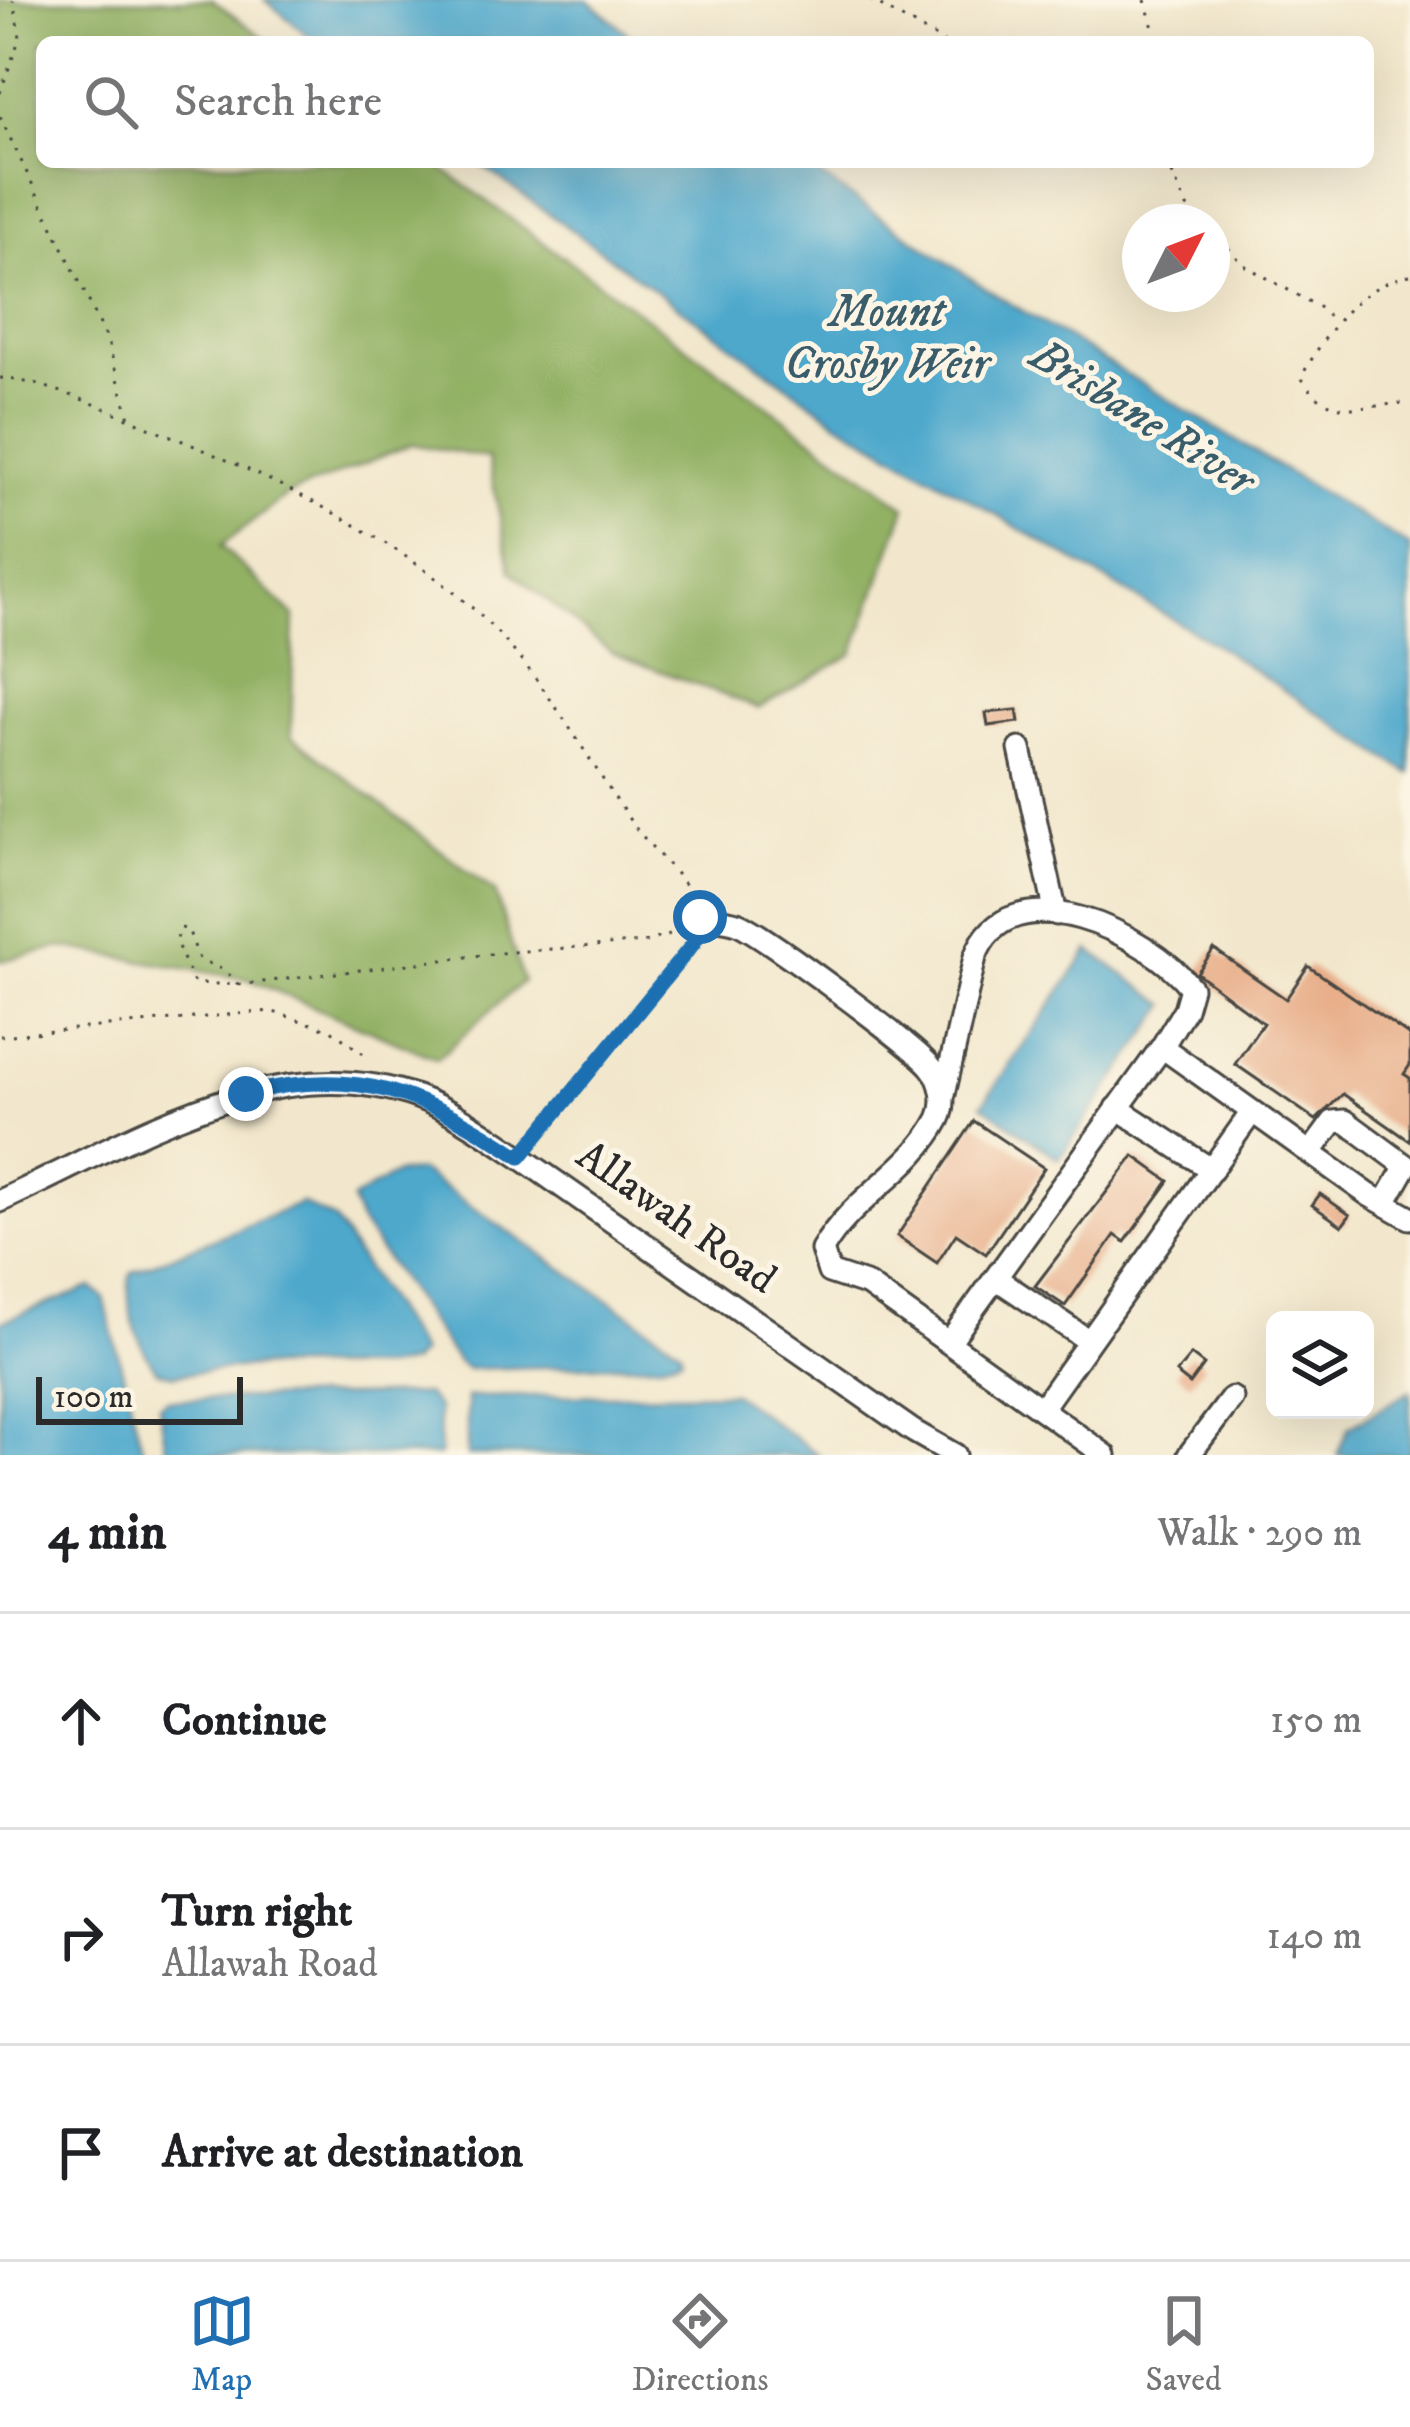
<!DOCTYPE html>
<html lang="en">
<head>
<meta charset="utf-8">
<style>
  :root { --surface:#fff; --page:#f2f2f2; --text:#202124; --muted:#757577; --line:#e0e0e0; --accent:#1f6fb2 }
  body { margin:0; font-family:"IM FELL DW Pica",serif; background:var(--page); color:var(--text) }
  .controls { position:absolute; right:36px; bottom:36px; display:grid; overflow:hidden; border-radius:18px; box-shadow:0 12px 48px #0002 }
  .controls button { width:108px; height:108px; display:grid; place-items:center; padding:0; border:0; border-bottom:3px solid var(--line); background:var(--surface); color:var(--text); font:60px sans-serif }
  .compass { position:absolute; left:1122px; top:204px; width:108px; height:108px; border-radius:50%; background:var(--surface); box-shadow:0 12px 48px #0002; rotate:48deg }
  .scale { position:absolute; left:36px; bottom:30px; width:207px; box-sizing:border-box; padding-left:12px; border:6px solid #2b2b2b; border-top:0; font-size:33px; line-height:42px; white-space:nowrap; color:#2b2b2b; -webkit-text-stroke:9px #fcf5e5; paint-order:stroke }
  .stop { position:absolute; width:36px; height:36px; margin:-27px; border:9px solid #1f6fb2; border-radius:50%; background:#fff }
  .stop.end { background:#1f6fb2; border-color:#fff; box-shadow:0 3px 12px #0008 }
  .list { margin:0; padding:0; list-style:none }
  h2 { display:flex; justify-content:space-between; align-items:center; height:156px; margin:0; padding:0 48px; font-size:51px }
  h2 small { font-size:39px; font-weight:400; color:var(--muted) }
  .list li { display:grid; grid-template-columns:78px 1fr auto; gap:36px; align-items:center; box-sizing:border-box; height:216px; padding:0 48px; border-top:3px solid var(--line) }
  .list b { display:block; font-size:45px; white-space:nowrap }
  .list p { margin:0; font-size:39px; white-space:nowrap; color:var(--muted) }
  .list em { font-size:39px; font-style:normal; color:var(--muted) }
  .icon { flex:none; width:66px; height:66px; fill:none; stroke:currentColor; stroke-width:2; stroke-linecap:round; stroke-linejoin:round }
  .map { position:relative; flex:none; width:1410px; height:1455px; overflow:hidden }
  .search { position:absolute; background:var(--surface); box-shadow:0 12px 48px #0002; left:36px; right:36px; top:36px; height:132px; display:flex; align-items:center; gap:30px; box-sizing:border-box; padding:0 42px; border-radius:18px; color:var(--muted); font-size:45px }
  .sheet { height:804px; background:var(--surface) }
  nav { display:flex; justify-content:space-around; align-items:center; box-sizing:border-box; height:168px; border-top:3px solid var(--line); background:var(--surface); font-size:33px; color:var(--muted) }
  nav a { display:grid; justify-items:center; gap:6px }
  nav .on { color:var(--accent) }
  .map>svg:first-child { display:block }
  .forest { fill:#92b164; stroke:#5e6e48; stroke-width:3 }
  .water { fill:#4ea8cc; stroke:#3c6a7c; stroke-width:3 }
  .building { fill:#e8af8a }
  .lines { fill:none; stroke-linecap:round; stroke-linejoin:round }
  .minor-casing { stroke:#494743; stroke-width:27 }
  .path { stroke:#494743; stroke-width:3; stroke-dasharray:3 9; stroke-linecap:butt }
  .minor { stroke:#fff; stroke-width:21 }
  .route { stroke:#1f6fb2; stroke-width:15 }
  .labels { text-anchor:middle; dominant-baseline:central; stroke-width:10; stroke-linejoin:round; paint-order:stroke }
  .street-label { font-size:42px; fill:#2b2b2b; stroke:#fcf5e5 }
  .water-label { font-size:45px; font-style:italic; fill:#395d6b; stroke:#fcf5e5 }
</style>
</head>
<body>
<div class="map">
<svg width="1410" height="1455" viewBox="0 0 1410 1455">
  <rect width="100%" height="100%" fill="#fcf5e5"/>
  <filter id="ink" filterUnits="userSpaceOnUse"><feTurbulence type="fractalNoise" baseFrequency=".00833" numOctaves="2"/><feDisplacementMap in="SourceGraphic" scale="24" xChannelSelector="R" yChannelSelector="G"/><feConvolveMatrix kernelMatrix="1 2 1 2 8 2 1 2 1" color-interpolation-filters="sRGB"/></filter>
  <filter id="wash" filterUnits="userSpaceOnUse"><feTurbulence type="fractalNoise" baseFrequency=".004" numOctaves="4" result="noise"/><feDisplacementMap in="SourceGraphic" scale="48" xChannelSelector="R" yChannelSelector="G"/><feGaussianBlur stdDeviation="2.7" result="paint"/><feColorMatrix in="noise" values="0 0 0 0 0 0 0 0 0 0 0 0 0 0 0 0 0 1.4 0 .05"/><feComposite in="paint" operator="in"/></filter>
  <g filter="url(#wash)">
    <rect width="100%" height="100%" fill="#f2e7cc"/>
    <path class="forest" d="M 0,0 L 212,0 L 269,42 L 42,42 L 42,162 L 433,162 L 906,507 L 853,654 L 758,708 L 612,653 L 511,571 L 488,458 L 412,444 L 287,495 L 221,546 L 294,616 L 291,736 L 495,892 L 523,981 L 437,1059 L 248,979 L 61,947 L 0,961 Z"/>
    <path class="water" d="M 265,0 L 588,0 L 638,42 L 316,42 Z
      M 477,162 L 800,162 L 985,288 L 1394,537 L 1410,547 L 1410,774 L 1213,643 L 837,421 Z
      M 1089,950 L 1167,1005 L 1059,1159 L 982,1105 Z
      M 420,1171 L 680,1349 L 682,1357 L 658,1364 L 468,1369 L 457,1362 L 359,1220 L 352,1200 L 396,1173 Z
      M 302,1203 L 334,1220 L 421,1353 L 411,1363 L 384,1368 L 246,1367 L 174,1375 L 156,1370 C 139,1346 121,1301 132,1272 Z
      M 91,1287 L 104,1298 L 144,1455 L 0,1455 L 0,1322 Z
      M 1410,1391 L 1410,1455 L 1337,1455 L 1348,1428 Z
      M 733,1393 L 819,1455 L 467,1455 L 467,1397 Z
      M 426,1394 L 438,1408 L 440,1455 L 167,1455 L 159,1405 L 166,1400 Z"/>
    <g id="blocks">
      <path class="building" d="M 1017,710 L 1019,722 L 988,726 L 986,713 Z
        M 1214,949 L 1286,999 L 1308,966 L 1410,1036 L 1410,1065 L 1404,1074 L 1410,1078 L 1410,1141 L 1343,1094 L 1316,1120 L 1235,1064 L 1263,1023 L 1197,973 Z
        M 974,1121 L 1044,1168 L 986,1254 L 956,1234 L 937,1263 L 897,1236 Z
        M 1134,1156 L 1169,1181 L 1125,1242 L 1115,1235 L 1065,1306 L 1035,1286 Z
        M 1320,1194 L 1350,1215 L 1342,1226 L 1312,1205 Z
        M 1191,1355 L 1204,1365 L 1190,1384 L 1176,1373 Z"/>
    </g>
  </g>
  <g filter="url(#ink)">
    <use href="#blocks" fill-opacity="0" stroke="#494743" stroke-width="3"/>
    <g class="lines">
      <g class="minor-casing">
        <path id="minor" d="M 1020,749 L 1056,914
          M 700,917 C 712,919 726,919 737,923 C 762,933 913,1045 931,1067 C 942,1080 947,1103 939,1119 C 912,1171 850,1199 822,1250 L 829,1272 L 868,1285 L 1105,1455
          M 1162,1047 L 1369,1195 L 1410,1218
          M 944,1094 L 975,957 C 1009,865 1150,935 1191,988 L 1185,1009 L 1162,1047 L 950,1341
          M 1117,1108 L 1212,1170
          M 1311,1152 L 1333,1122 L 1345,1121 L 1406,1166 L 1386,1201
          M 0,1201 C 126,1144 274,1045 417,1097 C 454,1111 487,1135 520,1157 L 913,1431 L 955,1455
          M 997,1279 L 1089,1341
          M 1042,1408 L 1252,1112
          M 1189,1455 L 1232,1398"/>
      </g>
      <path class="path" d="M 870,0 L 944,42
        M 1145,0 L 1157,42
        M 0,93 L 20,37 L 13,0
        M 0,117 L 107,339 L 129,418
        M 1167,162 L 1187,207 L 1203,222
        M 1212,230 L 1244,265 L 1322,309 L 1332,321
        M 1410,275 C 1353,288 1329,330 1301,377 C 1330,425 1368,403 1410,403
        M 0,378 C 53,383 107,410 156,430 C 265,474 405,540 488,623 C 545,680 582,750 627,816 C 647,846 678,870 696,902
        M 238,985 L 226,971 L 199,959 L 188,929 L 180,928 L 176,942 L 194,983 L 238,985 L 499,953 L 647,942 L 687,928
        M 0,1036 L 270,1011 L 331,1030 L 369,1058
        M 531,1141 L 699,934"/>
      <use href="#minor" class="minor"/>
    </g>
  </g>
  <g class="lines" filter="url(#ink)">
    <path class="route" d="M 246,1094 C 358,1064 428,1096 520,1157 L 693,944 L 700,933 L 700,917"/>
  </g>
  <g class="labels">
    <g class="street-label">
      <text transform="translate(676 1218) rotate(35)">Allawah Road</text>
    </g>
    <g class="water-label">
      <text x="887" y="313">Mount<tspan x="887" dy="52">Crosby Weir</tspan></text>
      <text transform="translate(1142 418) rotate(32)">Brisbane River</text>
    </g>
  </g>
</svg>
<div class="controls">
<button><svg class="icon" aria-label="layers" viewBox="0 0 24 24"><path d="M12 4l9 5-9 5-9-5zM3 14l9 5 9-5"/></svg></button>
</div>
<svg class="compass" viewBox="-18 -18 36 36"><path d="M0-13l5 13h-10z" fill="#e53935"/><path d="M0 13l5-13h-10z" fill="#757577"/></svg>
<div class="scale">100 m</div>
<div class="stop" style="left:700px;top:917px"></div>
<div class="stop end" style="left:246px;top:1094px"></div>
<div class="search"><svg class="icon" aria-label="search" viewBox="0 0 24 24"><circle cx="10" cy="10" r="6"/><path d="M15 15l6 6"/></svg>Search here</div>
</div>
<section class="sheet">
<h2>4 min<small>Walk · 290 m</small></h2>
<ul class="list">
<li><svg class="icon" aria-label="ahead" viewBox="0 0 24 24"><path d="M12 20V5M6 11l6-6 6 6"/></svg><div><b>Continue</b></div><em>150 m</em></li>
<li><svg class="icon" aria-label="right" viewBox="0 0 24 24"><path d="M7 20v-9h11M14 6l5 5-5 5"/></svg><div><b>Turn right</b><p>Allawah Road</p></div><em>140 m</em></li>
<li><svg class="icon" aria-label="arrive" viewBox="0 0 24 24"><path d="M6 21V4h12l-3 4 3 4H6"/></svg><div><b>Arrive at destination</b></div></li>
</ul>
</section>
<nav>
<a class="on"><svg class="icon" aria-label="map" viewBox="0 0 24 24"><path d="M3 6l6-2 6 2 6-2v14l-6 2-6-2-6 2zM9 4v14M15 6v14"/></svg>Map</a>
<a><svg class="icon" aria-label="directions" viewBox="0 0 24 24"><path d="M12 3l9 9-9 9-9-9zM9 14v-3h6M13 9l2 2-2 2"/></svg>Directions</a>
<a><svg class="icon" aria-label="saved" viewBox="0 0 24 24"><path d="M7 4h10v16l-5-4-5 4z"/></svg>Saved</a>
</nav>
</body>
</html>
